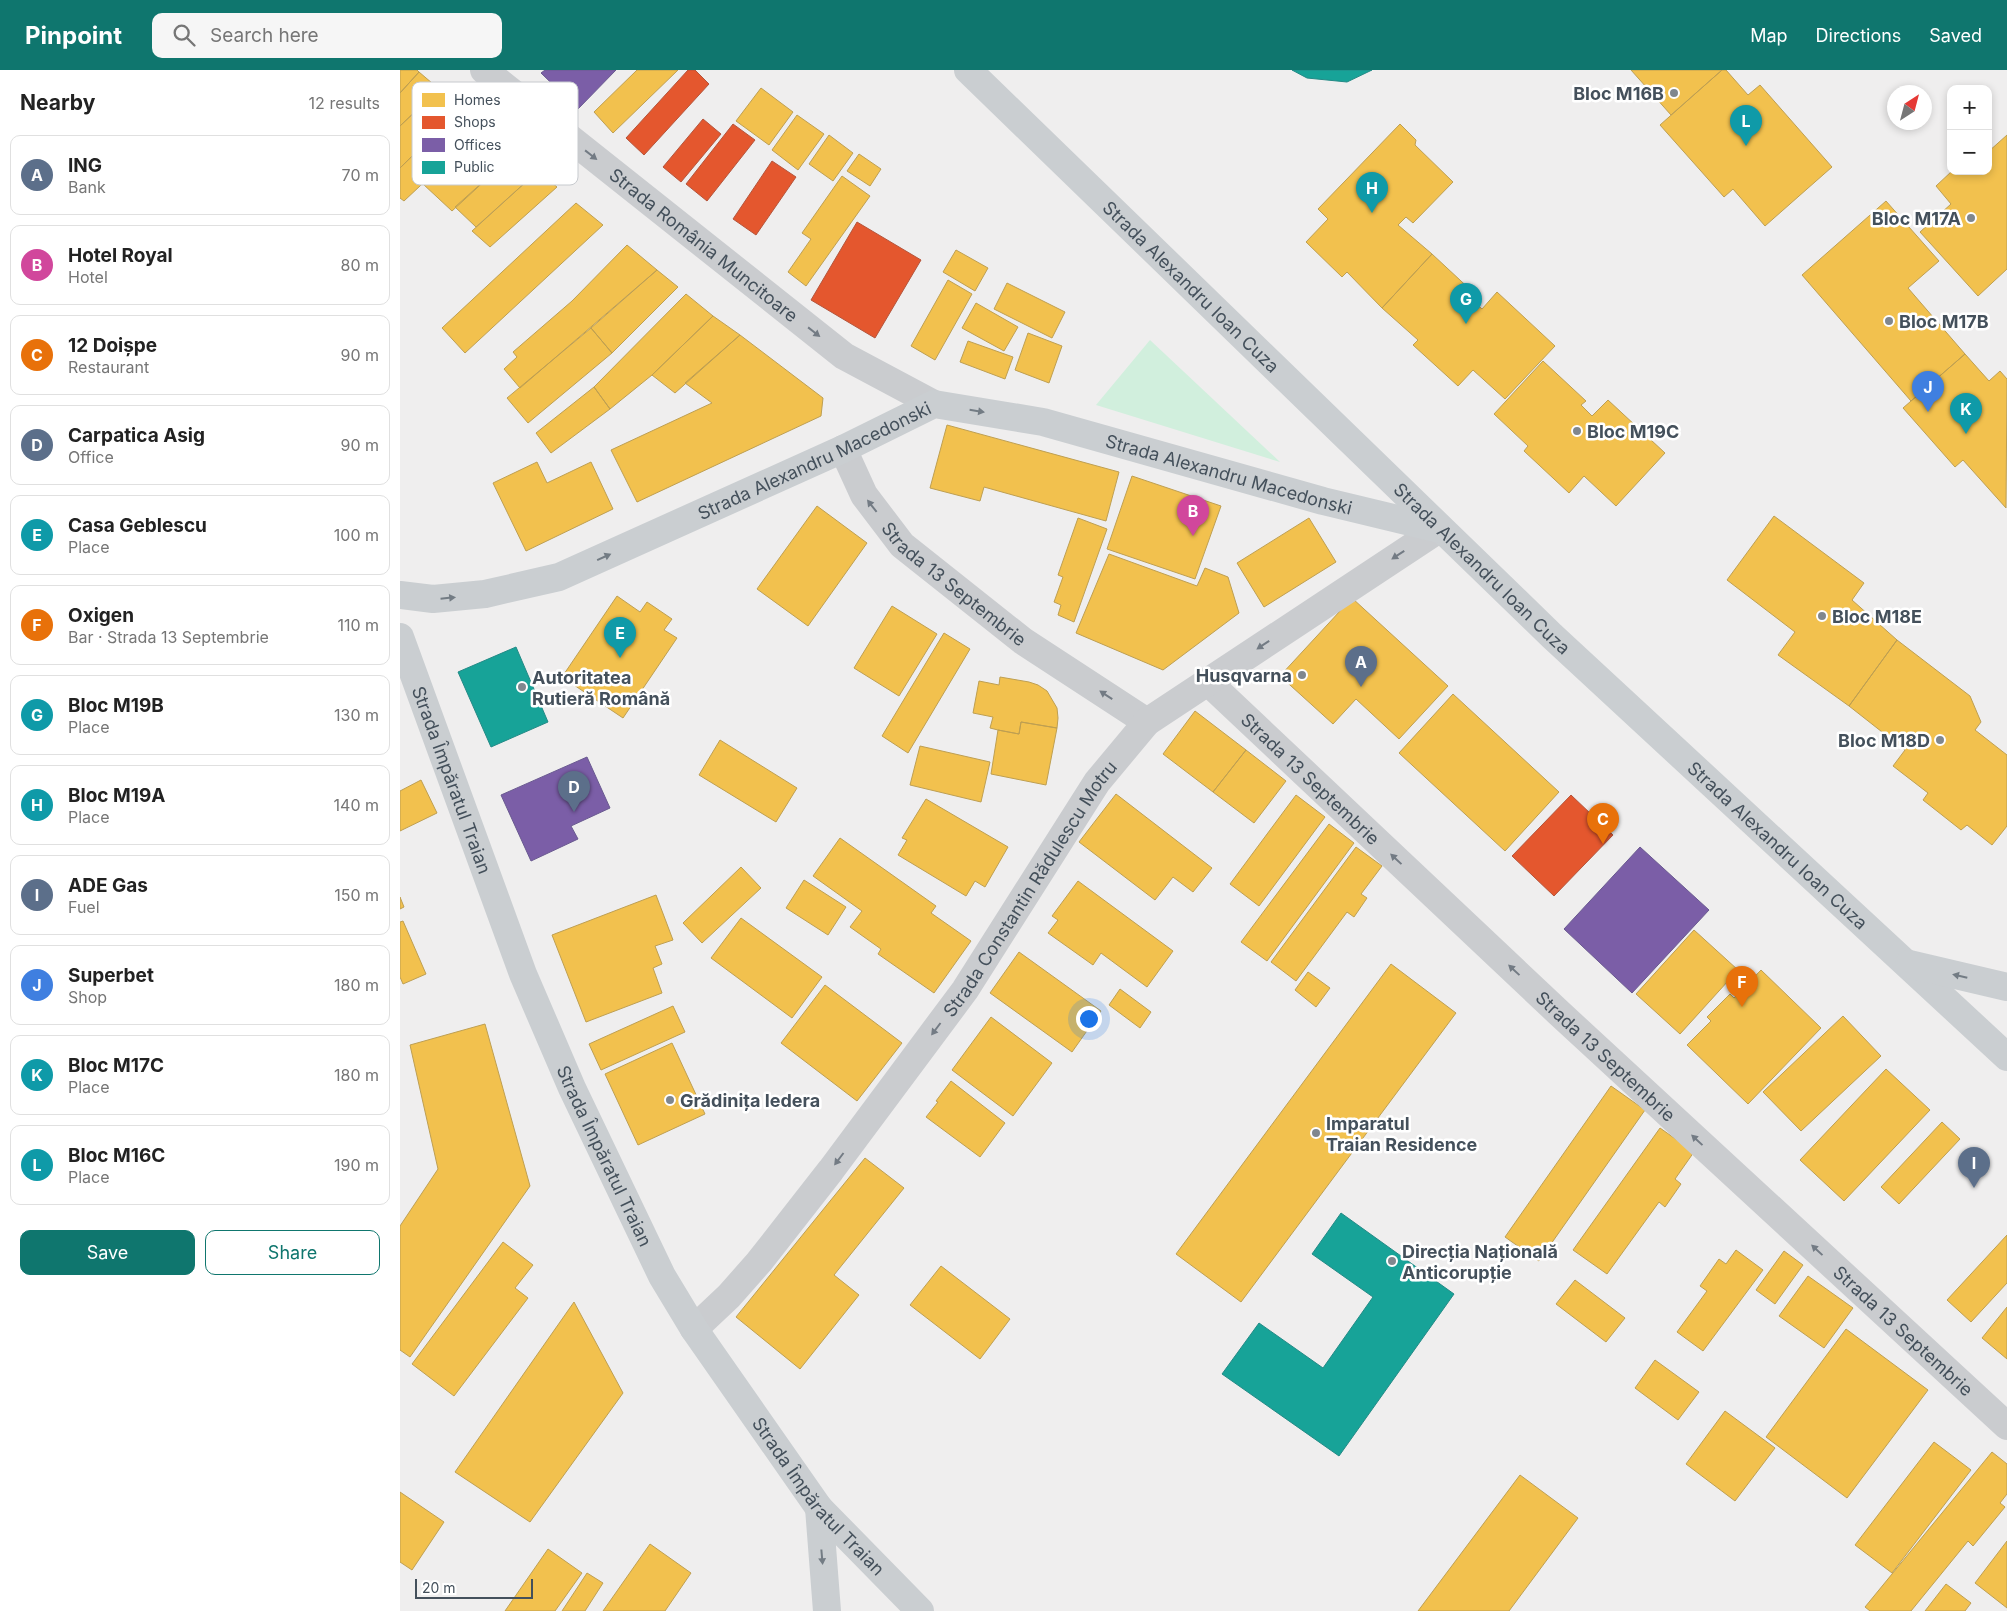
<!DOCTYPE html>
<html lang="en">
<head>
<meta charset="utf-8">
<style>
  :root { --surface:#fff; --page:#f6f6f6; --text:#222; --muted:#767676; --line:#e0e0e0; --accent:#0f766e }
  body { margin:0; font-family:Inter,sans-serif; background:var(--page); color:var(--text) }
  .controls { position:absolute; right:15px; top:15px; display:grid; overflow:hidden; border-radius:10px; box-shadow:0 2px 8px #0003 }
  .controls button { width:45px; height:45px; display:grid; place-items:center; padding:0; border:0; border-bottom:1px solid var(--line); background:var(--surface); color:var(--text); font:25px sans-serif }
  .compass { position:absolute; left:1487px; top:15px; width:45px; height:45px; border-radius:50%; background:var(--surface); box-shadow:0 2px 8px #0003; rotate:36deg }
  .scale { position:absolute; left:15px; bottom:12px; width:118px; box-sizing:border-box; padding-left:5px; border:2px solid #44505b; border-top:0; font-size:14px; line-height:18px; white-space:nowrap; color:#44505b; -webkit-text-stroke:4px #fff; paint-order:stroke }
  .you { position:absolute; left:688px; top:948px; width:18px; height:18px; margin:-12px; border:4px solid #fff; border-radius:50%; background:#1a73e8; box-shadow:0 0 0 8px #1a73e833 }
  .badge { display:grid; place-items:center; width:32px; height:32px; border-radius:50%; background:var(--accent); color:#fff; font-size:16px; font-weight:700 }
  .pin { position:absolute; translate:-50% -41px; filter:drop-shadow(0 1px 2px #0008) }
  .pin::after { content:''; position:absolute; top:26px; width:18px; height:15px; background:inherit; clip-path:polygon(0 0,100% 0,50% 100%) }
  .list { margin:0; padding:0; list-style:none }
  h2 { display:flex; justify-content:space-between; align-items:center; height:65px; margin:0; padding:0 20px; font-size:21px }
  h2 small { font-size:16px; font-weight:400; color:var(--muted) }
  .list li { display:grid; grid-template-columns:32px 1fr auto; gap:15px; align-items:center; box-sizing:border-box; height:80px; margin:0 10px 10px; padding:0 10px; border:1px solid var(--line); border-radius:10px }
  .list b { display:block; font-size:19px; white-space:nowrap }
  .list p { margin:0; font-size:16px; white-space:nowrap; color:var(--muted) }
  .list em { font-size:16px; font-style:normal; color:var(--muted) }
  .actions { display:flex; gap:10px; padding:15px 20px }
  .actions a { flex:1; padding:11px 0; border:1px solid var(--accent); border-radius:10px; text-align:center; font-size:18px; color:var(--accent) }
  .actions .main { background:var(--accent); color:#fff }
  .icon { flex:none; width:28px; height:28px; fill:none; stroke:currentColor; stroke-width:2; stroke-linecap:round; stroke-linejoin:round }
  .map { position:relative; flex:none; width:1607px; height:1541px; overflow:hidden }
  header { display:flex; align-items:center; gap:30px; box-sizing:border-box; height:70px; padding:0 25px; background:var(--accent); color:#fff }
  header strong { font-size:24px }
  nav { display:flex; gap:28px; margin-inline-start:auto; font-size:18px }
  .search { width:350px; height:45px; background:var(--page); display:flex; align-items:center; gap:12px; box-sizing:border-box; padding:0 18px; border-radius:10px; color:var(--muted); font-size:19px }
  main { display:flex }
  aside { flex:1; background:var(--surface) }
  .map>svg:first-child { display:block }
  .green { fill:#d1efdd }
  .homes { fill:#f2c14e; stroke:#be9f52 }
  .shops { fill:#e4572e; stroke:#b4553c }
  .offices { fill:#7b5ea7; stroke:#6a5a90 }
  .public { fill:#17a398; stroke:#248a86 }
  .lines { fill:none; stroke-linecap:round; stroke-linejoin:round }
  .street { stroke:#cacccf; stroke-width:28 }
  .secondary { stroke:#caced1; stroke-width:28 }
  .oneway { fill:#737b84 }
  .oneway2 { fill:#737c84 }
  .poi-dot { fill:#80878e; stroke:#fff; stroke-width:2 }
  .labels { text-anchor:middle; dominant-baseline:central; stroke-width:5; stroke-linejoin:round; paint-order:stroke }
  .poi-label { font-size:18px; font-weight:bold; fill:#44505b; stroke:#fff; text-anchor:start }
  .street-label { font-size:18px; fill:#44505b; stroke:#fff }
  .key { fill:#fff; stroke:#c7cace; stroke-width:1 }
  .key-label { font-size:14px; fill:#44505b }
</style>
</head>
<body>
<header>
<strong>Pinpoint</strong>
<div class="search"><svg class="icon" aria-label="search" viewBox="0 0 24 24"><circle cx="10" cy="10" r="6"/><path d="M15 15l6 6"/></svg>Search here</div>
<nav><a>Map</a><a>Directions</a><a>Saved</a></nav>
</header>
<main>
<aside>
<h2>Nearby<small>12 results</small></h2>
<ul class="list">
<li><span class="badge" style="background:#5c6f8a">A</span><div><b>ING</b><p>Bank</p></div><em>70 m</em></li>
<li><span class="badge" style="background:#d1479c">B</span><div><b>Hotel Royal</b><p>Hotel</p></div><em>80 m</em></li>
<li><span class="badge" style="background:#e8710a">C</span><div><b>12 Doișpe</b><p>Restaurant</p></div><em>90 m</em></li>
<li><span class="badge" style="background:#5c6f8a">D</span><div><b>Carpatica Asig</b><p>Office</p></div><em>90 m</em></li>
<li><span class="badge" style="background:#0f9aa8">E</span><div><b>Casa Geblescu</b><p>Place</p></div><em>100 m</em></li>
<li><span class="badge" style="background:#e8710a">F</span><div><b>Oxigen</b><p>Bar · Strada 13 Septembrie</p></div><em>110 m</em></li>
<li><span class="badge" style="background:#0f9aa8">G</span><div><b>Bloc M19B</b><p>Place</p></div><em>130 m</em></li>
<li><span class="badge" style="background:#0f9aa8">H</span><div><b>Bloc M19A</b><p>Place</p></div><em>140 m</em></li>
<li><span class="badge" style="background:#5c6f8a">I</span><div><b>ADE Gas</b><p>Fuel</p></div><em>150 m</em></li>
<li><span class="badge" style="background:#3f7fe0">J</span><div><b>Superbet</b><p>Shop</p></div><em>180 m</em></li>
<li><span class="badge" style="background:#0f9aa8">K</span><div><b>Bloc M17C</b><p>Place</p></div><em>180 m</em></li>
<li><span class="badge" style="background:#0f9aa8">L</span><div><b>Bloc M16C</b><p>Place</p></div><em>190 m</em></li>
</ul>
<div class="actions"><a class="main">Save</a><a>Share</a></div>
</aside>
<div class="map">
<svg width="1607" height="1541" viewBox="0 0 1607 1541">
  <rect width="100%" height="100%" fill="#efeeee"/>
  <path class="green" d="M 750,270 L 880,392 L 696,335 Z"/>
  <path class="homes" d="M 0,0 L 17,0 L 19,2 L 0,23 Z
    M 237,0 L 278,0 L 213,63 L 194,42 Z
    M 1231,0 L 1322,0 L 1271,45 Z
    M 1322,0 L 1326,0 L 1348,25 L 1360,15 L 1432,97 L 1365,156 L 1333,119 L 1324,127 L 1260,55 Z
    M 19,2 L 39,19 L 0,56 L 0,23 Z
    M 361,18 L 393,42 L 369,75 L 336,51 Z
    M 39,19 L 61,38 L 0,98 L 0,56 Z
    M 61,38 L 84,56 L 4,131 L 0,128 L 0,98 Z
    M 397,45 L 424,64 L 398,100 L 372,80 Z
    M 1000,54 L 1016,70 L 1015,75 L 1053,112 L 1013,153 L 1006,147 L 998,155 L 1032,184 L 982,238 L 947,202 L 942,207 L 906,172 L 928,149 L 918,139 Z
    M 84,56 L 116,82 L 52,141 L 23,114 Z
    M 429,65 L 453,83 L 433,111 L 409,94 Z
    M 1607,65 L 1607,199 L 1578,226 L 1520,162 L 1551,134 L 1536,116 L 1552,101 L 1588,101 L 1588,82 Z
    M 116,82 L 138,101 L 76,157 L 55,137 Z
    M 459,84 L 481,99 L 470,116 L 447,101 Z
    M 138,101 L 157,117 L 90,177 L 72,161 Z
    M 442,106 L 470,126 L 406,216 L 388,202 L 411,169 L 402,163 Z
    M 1486,131 L 1539,191 L 1508,218 L 1565,284 L 1511,331 L 1402,205 Z
    M 176,133 L 203,155 L 65,283 L 42,258 Z
    M 227,175 L 257,200 L 120,318 L 104,299 L 117,287 L 113,282 L 172,231 Z
    M 556,180 L 588,198 L 575,221 L 543,202 Z
    M 1032,184 L 1075,224 L 1071,229 L 1082,239 L 1097,222 L 1155,276 L 1105,329 L 1073,300 L 1058,316 L 1013,275 L 1018,270 L 982,238 Z
    M 257,200 L 278,217 L 212,283 L 191,258 Z
    M 548,210 L 572,224 L 535,290 L 511,276 Z
    M 607,213 L 665,242 L 652,268 L 594,239 Z
    M 286,224 L 313,246 L 252,305 L 210,339 L 194,317 Z
    M 576,233 L 618,257 L 604,281 L 562,258 Z
    M 313,246 L 340,265 L 275,323 L 252,305 Z
    M 191,258 L 212,283 L 128,353 L 107,328 Z
    M 628,263 L 662,276 L 649,313 L 615,300 Z
    M 340,265 L 423,328 L 421,346 L 237,432 L 211,380 L 312,333 L 285,313 Z
    M 568,271 L 613,287 L 605,309 L 560,292 Z
    M 1565,284 L 1589,311 L 1600,301 L 1607,309 L 1606,438 L 1563,390 L 1555,397 L 1503,338 Z
    M 1143,291 L 1186,331 L 1181,335 L 1192,346 L 1208,330 L 1265,383 L 1216,436 L 1184,406 L 1169,423 L 1124,381 L 1128,376 L 1094,344 Z
    M 194,317 L 210,339 L 151,383 L 136,363 Z
    M 547,355 L 719,402 L 706,451 L 584,417 L 580,431 L 530,418 Z
    M 137,392 L 147,413 L 191,392 L 213,439 L 126,481 L 93,413 Z
    M 732,406 L 821,436 L 795,509 L 707,479 Z
    M 417,436 L 467,473 L 408,556 L 357,519 Z
    M 1374,446 L 1464,513 L 1452,530 L 1497,570 L 1449,636 L 1378,585 L 1395,562 L 1327,510 Z
    M 678,448 L 707,459 L 674,552 L 658,545 L 661,535 L 654,532 L 663,507 L 658,505 Z
    M 909,448 L 936,492 L 864,537 L 837,493 Z
    M 709,484 L 797,516 L 805,498 L 828,507 L 839,543 L 763,600 L 676,563 Z
    M 217,526 L 240,542 L 247,532 L 272,549 L 264,560 L 277,568 L 223,648 L 162,607 Z
    M 952,528 L 1048,616 L 999,669 L 956,629 L 933,654 L 880,606 Z
    M 492,536 L 537,564 L 499,626 L 454,598 Z
    M 544,563 L 570,579 L 508,683 L 482,666 Z
    M 1497,570 L 1570,626 L 1581,652 L 1575,660 L 1607,685 L 1607,756 L 1592,775 L 1567,755 L 1561,760 L 1523,730 L 1528,723 L 1493,696 L 1505,680 L 1449,636 Z
    M 600,607 L 629,612 L 638,615 L 647,621 L 657,638 L 658,648 L 657,658 L 621,652 L 619,664 L 598,660 L 590,658 L 593,647 L 573,643 L 579,611 L 599,615 Z
    M 1053,624 L 1159,722 L 1105,781 L 999,683 Z
    M 795,641 L 846,680 L 813,722 L 763,684 Z
    M 621,652 L 657,658 L 646,715 L 591,704 L 598,660 L 619,664 Z
    M 320,670 L 397,718 L 376,752 L 299,705 Z
    M 520,676 L 590,692 L 581,732 L 510,715 Z
    M 846,680 L 886,711 L 854,753 L 813,722 Z
    M 21,710 L 37,743 L 0,761 L 0,721 Z
    M 716,724 L 812,798 L 793,822 L 773,807 L 755,830 L 679,772 Z
    M 896,725 L 925,747 L 859,836 L 830,814 Z
    M 526,729 L 608,777 L 585,817 L 575,811 L 566,826 L 498,785 L 507,770 L 502,768 Z
    M 929,754 L 954,773 L 867,891 L 841,872 Z
    M 440,768 L 536,836 L 531,843 L 571,871 L 534,923 L 478,884 L 481,879 L 450,857 L 462,841 L 413,806 Z
    M 956,777 L 982,796 L 961,824 L 967,828 L 954,847 L 947,842 L 896,911 L 871,892 Z
    M 341,797 L 361,818 L 302,873 L 283,853 Z
    M 404,810 L 446,837 L 428,865 L 386,838 Z
    M 678,811 L 773,881 L 747,917 L 701,883 L 693,895 L 648,863 L 658,850 L 652,846 Z
    M 256,825 L 273,870 L 255,876 L 262,894 L 253,898 L 262,923 L 186,952 L 152,865 Z
    M 0,827 L 4,837 L 0,839 Z
    M 341,848 L 422,907 L 392,948 L 311,888 Z
    M 3,851 L 26,904 L 3,914 L 0,907 L 0,852 Z
    M 1294,860 L 1338,900 L 1280,964 L 1236,924 Z
    M 619,882 L 701,941 L 672,982 L 590,923 Z
    M 991,894 L 1056,943 L 841,1232 L 776,1184 Z
    M 1361,900 L 1421,958 L 1348,1034 L 1287,975 L 1311,951 L 1307,947 L 1330,924 L 1334,928 Z
    M 908,902 L 930,918 L 916,937 L 895,920 Z
    M 425,915 L 502,973 L 457,1031 L 381,973 Z
    M 720,919 L 751,942 L 740,958 L 709,935 Z
    M 273,936 L 285,962 L 201,1000 L 189,974 Z
    M 1443,946 L 1481,986 L 1401,1061 L 1363,1022 Z
    M 591,947 L 652,993 L 613,1046 L 552,1000 Z
    M 85,954 L 130,1116 L 10,1287 L 0,1280 L 0,1156 L 38,1099 L 10,975 Z
    M 272,973 L 305,1044 L 238,1075 L 205,1004 Z
    M 1486,999 L 1530,1040 L 1444,1131 L 1400,1090 Z
    M 551,1011 L 605,1053 L 580,1087 L 526,1047 L 538,1032 L 536,1031 Z
    M 1211,1016 L 1245,1040 L 1139,1191 L 1105,1167 Z
    M 1542,1052 L 1560,1069 L 1499,1134 L 1481,1117 Z
    M 1260,1058 L 1294,1082 L 1275,1109 L 1281,1114 L 1265,1137 L 1259,1132 L 1207,1204 L 1173,1180 Z
    M 465,1088 L 504,1118 L 434,1205 L 459,1225 L 400,1299 L 336,1247 Z
    M 1607,1165 L 1607,1213 L 1571,1252 L 1547,1230 Z
    M 103,1172 L 133,1195 L 115,1218 L 128,1228 L 54,1326 L 12,1294 Z
    M 1336,1180 L 1363,1200 L 1303,1281 L 1277,1262 L 1307,1221 L 1300,1216 L 1319,1189 L 1326,1194 Z
    M 1384,1181 L 1403,1195 L 1375,1234 L 1356,1220 Z
    M 541,1196 L 610,1249 L 580,1289 L 510,1235 Z
    M 1408,1206 L 1453,1238 L 1424,1278 L 1379,1246 Z
    M 1175,1210 L 1225,1248 L 1206,1272 L 1156,1234 Z
    M 174,1232 L 223,1323 L 130,1452 L 55,1402 Z
    M 1607,1237 L 1607,1289 L 1582,1268 Z
    M 1446,1259 L 1528,1320 L 1447,1428 L 1366,1367 Z
    M 1255,1290 L 1299,1322 L 1278,1350 L 1235,1318 Z
    M 1325,1341 L 1375,1378 L 1335,1431 L 1286,1394 Z
    M 1534,1372 L 1571,1400 L 1492,1503 L 1455,1475 Z
    M 1592,1382 L 1607,1394 L 1607,1424 L 1600,1433 L 1605,1437 L 1573,1476 L 1568,1471 L 1511,1541 L 1470,1541 L 1465,1537 Z
    M 1120,1405 L 1178,1448 L 1109,1541 L 1018,1541 Z
    M 0,1422 L 44,1452 L 12,1500 L 0,1492 Z
    M 1607,1471 L 1607,1538 L 1575,1513 Z
    M 250,1474 L 291,1503 L 265,1541 L 203,1541 Z
    M 148,1479 L 182,1503 L 155,1541 L 105,1541 Z
    M 187,1503 L 203,1513 L 185,1541 L 162,1541 Z
    M 1546,1514 L 1571,1533 L 1565,1541 L 1525,1541 Z"/>
  <path class="shops" d="M 288,0 L 295,0 L 309,14 L 244,85 L 226,68 Z
    M 303,49 L 321,64 L 281,112 L 263,97 Z
    M 333,54 L 355,70 L 307,131 L 286,114 Z
    M 372,91 L 396,107 L 356,165 L 333,149 Z
    M 457,152 L 521,190 L 475,268 L 411,230 Z
    M 1171,725 L 1213,765 L 1154,826 L 1112,786 Z"/>
  <path class="offices" d="M 145,0 L 216,0 L 178,39 L 141,3 Z
    M 187,687 L 210,738 L 171,756 L 178,769 L 131,791 L 101,725 Z
    M 1240,777 L 1309,840 L 1232,923 L 1164,859 Z"/>
  <path class="public" d="M 892,0 L 972,0 L 947,12 L 907,8 Z
    M 116,577 L 148,652 L 91,677 L 58,602 Z
    M 941,1143 L 1054,1224 L 939,1386 L 822,1304 L 859,1253 L 923,1298 L 973,1227 L 912,1184 Z"/>
  <g class="lines">
    <g class="street">
      <path id="s1" d="M 84,0 L 444,286 L 534,334"/>
      <path id="s2" d="M 443,379 L 464,425 L 502,475 L 623,571 L 747,652"/>
      <path id="s3" d="M 808,612 L 1158,942 L 1607,1356"/>
      <path id="s4" d="M 294,1259 L 329,1226 L 359,1192 L 431,1100 L 565,920 L 697,712 L 747,652 L 1039,459"/>
    </g>
    <g class="secondary">
      <path id="s5" d="M 568,0 L 1152,566 L 1607,987"/>
      <path id="s6" d="M 0,525 L 33,529 L 85,524 L 159,507 L 443,379 L 534,334 L 643,352 L 923,431 L 1039,459"/>
      <path id="s7" d="M 0,567 L 123,904 L 172,1018 L 262,1206 L 294,1259 L 419,1438 L 520,1541"/>
      <path d="M 1509,894 L 1607,917"/>
      <path d="M 419,1438 L 427,1541"/>
    </g>
  </g>
  <defs><path id="oneway-solid" d="M-6-.8H1V-3.2L6.5 0L1 3.2V.8H-6Z" transform="scale(1.25)"/></defs>
  <g class="oneway">
    <use href="#oneway-solid" transform="translate(191 85) rotate(38)"/>
    <use href="#oneway-solid" transform="translate(414 262) rotate(38)"/>
    <use href="#oneway-solid" transform="translate(472 436) rotate(-128)"/>
    <use href="#oneway-solid" transform="translate(998 485) rotate(147)"/>
    <use href="#oneway-solid" transform="translate(863 575) rotate(146)"/>
    <use href="#oneway-solid" transform="translate(706 625) rotate(-147)"/>
    <use href="#oneway-solid" transform="translate(996 789) rotate(-137)"/>
    <use href="#oneway-solid" transform="translate(1114 900) rotate(-137)"/>
    <use href="#oneway-solid" transform="translate(536 959) rotate(127)"/>
    <use href="#oneway-solid" transform="translate(1297 1070) rotate(-137)"/>
    <use href="#oneway-solid" transform="translate(439 1089) rotate(127)"/>
    <use href="#oneway-solid" transform="translate(1417 1180) rotate(-137)"/>
  </g>
  <g class="oneway2">
    <use href="#oneway-solid" transform="translate(577 341) rotate(9)"/>
    <use href="#oneway-solid" transform="translate(204 487) rotate(-24)"/>
    <use href="#oneway-solid" transform="translate(48 528) rotate(-6)"/>
    <use href="#oneway-solid" transform="translate(1560 906) rotate(-167)"/>
    <use href="#oneway-solid" transform="translate(422 1487) rotate(85)"/>
  </g>
  <g class="poi-dot">
    <circle cx="1274" cy="23" r="5"/>
    <circle cx="1571" cy="148" r="5"/>
    <circle cx="1489" cy="251" r="5"/>
    <circle cx="1177" cy="361" r="5"/>
    <circle cx="1422" cy="546" r="5"/>
    <circle cx="902" cy="605" r="5"/>
    <circle cx="122" cy="617" r="5"/>
    <circle cx="1540" cy="670" r="5"/>
    <circle cx="270" cy="1030" r="5"/>
    <circle cx="916" cy="1063" r="5"/>
    <circle cx="992" cy="1191" r="5"/>
  </g>
  <g class="labels">
    <g class="poi-label">
      <text x="1264" y="23" text-anchor="end">Bloc M16B</text>
      <text x="1561" y="148" text-anchor="end">Bloc M17A</text>
      <text x="1499" y="251">Bloc M17B</text>
      <text x="1187" y="361">Bloc M19C</text>
      <text x="1432" y="546">Bloc M18E</text>
      <text x="892" y="605" text-anchor="end">Husqvarna</text>
      <text x="132" y="607">Autoritatea<tspan x="132" dy="21">Rutieră Română</tspan></text>
      <text x="1530" y="670" text-anchor="end">Bloc M18D</text>
      <text x="280" y="1030">Grădinița Iedera</text>
      <text x="926" y="1053">Imparatul<tspan x="926" dy="21">Traian Residence</tspan></text>
      <text x="1002" y="1181">Direcția Națională<tspan x="1002" dy="21">Anticorupție</tspan></text>
    </g>
    <g class="street-label">
      <text stroke="none"><textPath href="#s1" startOffset="281">Strada România Muncitoare</textPath></text>
      <text stroke="none"><textPath href="#s5" startOffset="311">Strada Alexandru Ioan Cuza</textPath></text>
      <text stroke="none"><textPath href="#s6" startOffset="442">Strada Alexandru Macedonski</textPath></text>
      <text stroke="none"><textPath href="#s6" startOffset="878">Strada Alexandru Macedonski</textPath></text>
      <text stroke="none"><textPath href="#s5" startOffset="716">Strada Alexandru Ioan Cuza</textPath></text>
      <text stroke="none"><textPath href="#s2" startOffset="178">Strada 13 Septembrie</textPath></text>
      <text stroke="none"><textPath href="#s3" startOffset="141">Strada 13 Septembrie</textPath></text>
      <text stroke="none"><textPath href="#s7" startOffset="152">Strada Împăratul Traian</textPath></text>
      <text stroke="none"><textPath href="#s5" startOffset="1121">Strada Alexandru Ioan Cuza</textPath></text>
      <text stroke="none"><textPath href="#s4" startOffset="555">Strada Constantin Rădulescu Motru</textPath></text>
      <text stroke="none"><textPath href="#s3" startOffset="546">Strada 13 Septembrie</textPath></text>
      <text stroke="none"><textPath href="#s7" startOffset="558">Strada Împăratul Traian</textPath></text>
      <text stroke="none"><textPath href="#s3" startOffset="951">Strada 13 Septembrie</textPath></text>
      <text stroke="none"><textPath href="#s7" startOffset="962">Strada Împăratul Traian</textPath></text>
    </g>
  </g>
  <rect x="12" y="12" width="166" height="103" rx="8" class="key"/>
  <rect x="22" y="23" width="23" height="14" fill="#f2c14e"/>
  <rect x="22" y="46" width="23" height="13" fill="#e4572e"/>
  <rect x="22" y="68" width="23" height="14" fill="#7b5ea7"/>
  <rect x="22" y="91" width="23" height="13" fill="#17a398"/>
  <g class="key-label">
    <text x="54" y="35">Homes</text>
    <text x="54" y="57">Shops</text>
    <text x="54" y="80">Offices</text>
    <text x="54" y="102">Public</text>
  </g>
</svg>
<div class="controls">
<button>+</button>
<button>−</button>
</div>
<svg class="compass" viewBox="-18 -18 36 36"><path d="M0-13l5 13h-10z" fill="#e53935"/><path d="M0 13l5-13h-10z" fill="#767676"/></svg>
<div class="scale">20 m</div>
<div class="you"></div>
<div class="pin badge" style="left:961px;top:617px;background:#5c6f8a">A</div>
<div class="pin badge" style="left:793px;top:466px;background:#d1479c">B</div>
<div class="pin badge" style="left:1203px;top:774px;background:#e8710a">C</div>
<div class="pin badge" style="left:174px;top:742px;background:#5c6f8a">D</div>
<div class="pin badge" style="left:220px;top:588px;background:#0f9aa8">E</div>
<div class="pin badge" style="left:1342px;top:937px;background:#e8710a">F</div>
<div class="pin badge" style="left:1066px;top:254px;background:#0f9aa8">G</div>
<div class="pin badge" style="left:972px;top:143px;background:#0f9aa8">H</div>
<div class="pin badge" style="left:1574px;top:1118px;background:#5c6f8a">I</div>
<div class="pin badge" style="left:1528px;top:342px;background:#3f7fe0">J</div>
<div class="pin badge" style="left:1566px;top:364px;background:#0f9aa8">K</div>
<div class="pin badge" style="left:1346px;top:76px;background:#0f9aa8">L</div>
</div>
</main>
</body>
</html>
